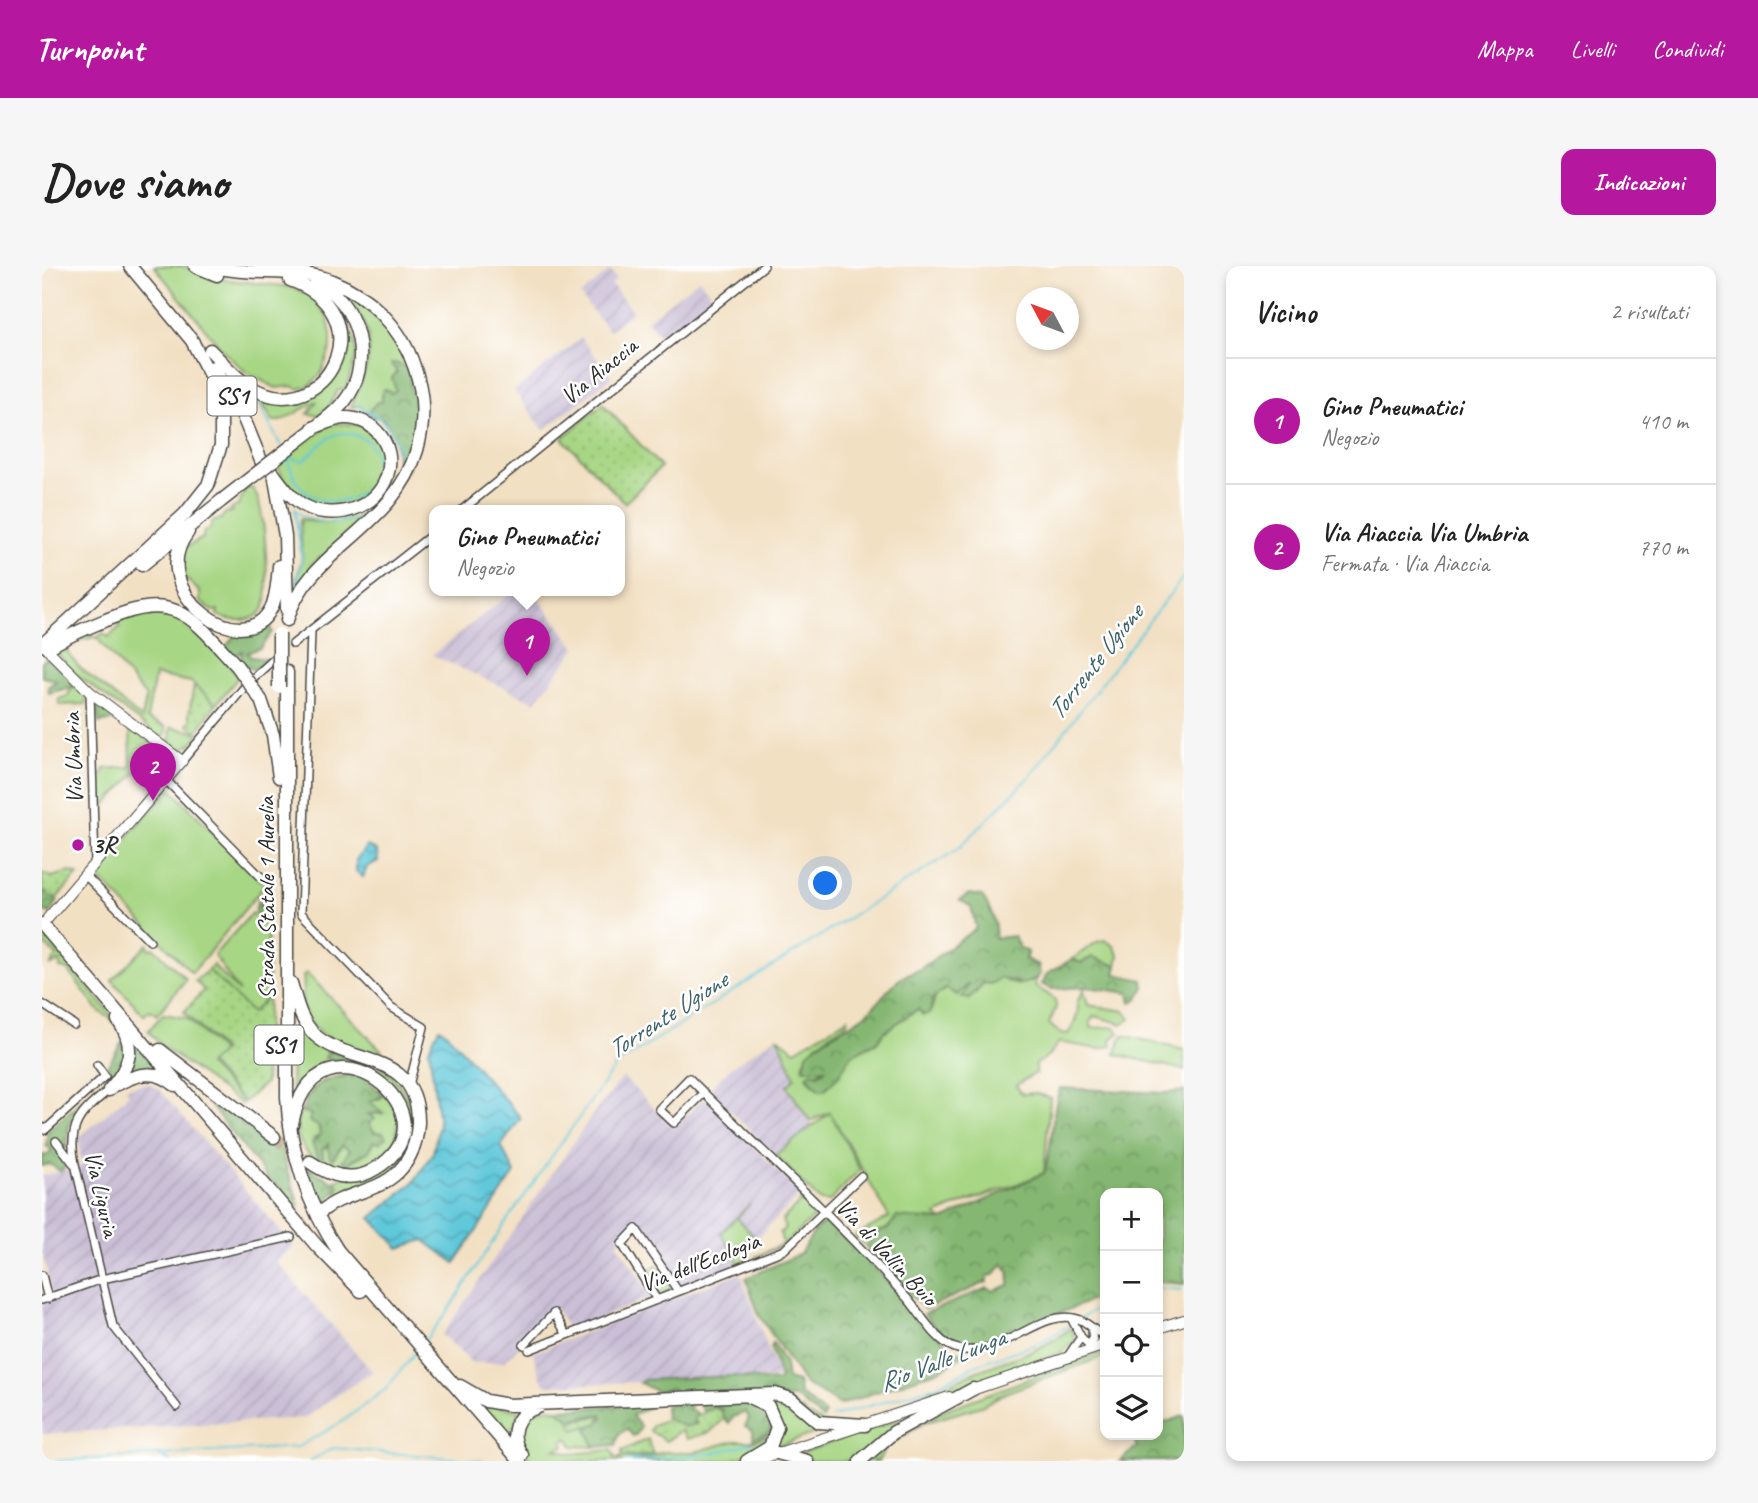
<!DOCTYPE html>
<html lang="it">
<head>
<meta charset="utf-8">
<style>
  :root { --surface:#fff; --page:#f6f6f6; --text:#222; --muted:#767676; --line:#e0e0e0; --accent:#b5179e }
  body { margin:0; font-family:Caveat,sans-serif; background:var(--page); color:var(--text) }
  .controls { position:absolute; right:21px; bottom:21px; display:grid; overflow:hidden; border-radius:14px; box-shadow:0 4px 10px #0003 }
  .controls button { width:63px; height:63px; display:grid; place-items:center; padding:0; border:0; border-bottom:2px solid var(--line); background:var(--surface); color:var(--text); font:35px sans-serif }
  .compass { position:absolute; left:974px; top:21px; width:63px; height:63px; border-radius:50%; background:var(--surface); box-shadow:0 4px 10px #0003; rotate:311deg }
  .you { position:absolute; left:784px; top:618px; width:24px; height:24px; margin:-18px; border:5px solid #fff; border-radius:50%; background:#1a73e8; box-shadow:0 0 0 10px #1a73e833 }
  .badge { display:grid; place-items:center; width:46px; height:46px; border-radius:50%; background:var(--accent); color:#fff; font-size:23px; font-weight:700 }
  .pin { position:absolute; translate:-50% -58px; filter:drop-shadow(0 2px 4px #0008) }
  .pin::after { content:''; position:absolute; top:37px; width:24px; height:21px; background:inherit; clip-path:polygon(0 0,100% 0,50% 100%) }
  .popup { position:absolute; left:387px; top:239px; width:196px; height:91px; box-sizing:border-box; display:grid; place-content:center; border-radius:14px; background:var(--surface); filter:drop-shadow(0 2px 5px #0005); font-size:23px; white-space:nowrap; color:var(--muted) }
  .popup b { font-size:26px; color:var(--text) }
  .popup::after { content:''; position:absolute; left:50%; top:100%; margin-left:-14px; border:14px solid transparent; border-top-color:var(--surface) }
  .list { margin:0; padding:0; list-style:none }
  h2 { display:flex; justify-content:space-between; align-items:center; height:91px; margin:0; padding:0 28px; font-size:30px }
  h2 small { font-size:23px; font-weight:400; color:var(--muted) }
  .list li { display:grid; grid-template-columns:46px 1fr auto; gap:21px; align-items:center; box-sizing:border-box; height:126px; padding:0 28px; border-top:2px solid var(--line) }
  .list b { display:block; font-size:26px; white-space:nowrap }
  .list p { margin:0; font-size:23px; white-space:nowrap; color:var(--muted) }
  .list em { font-size:23px; font-style:normal; color:var(--muted) }
  .icon { flex:none; width:38px; height:38px; fill:none; stroke:currentColor; stroke-width:2; stroke-linecap:round; stroke-linejoin:round }
  .map { position:relative; flex:none; width:1142px; height:1195px; overflow:hidden; border-radius:14px }
  header { display:flex; align-items:center; gap:42px; box-sizing:border-box; height:98px; padding:0 35px; background:var(--accent); color:#fff }
  header strong { font-size:33px }
  nav { display:flex; gap:38px; margin-inline-start:auto; font-size:24px }
  .intro { display:flex; align-items:center; justify-content:space-between; box-sizing:border-box; height:168px; padding:0 42px }
  h1 { margin:0; font-size:49px }
  .button { padding:18px 32px; border-radius:14px; background:var(--accent); color:#fff; font-size:24px; font-weight:700 }
  main { display:flex; gap:42px; padding:0 42px }
  aside { flex:1; background:var(--surface); border-radius:14px; box-shadow:0 4px 10px #0003 }
  .map>svg:first-child { display:block }
  .industrial { fill:url(#industrial-furrows) }
  .grass { fill:#a7d684; stroke:#698058; stroke-width:2 }
  .forest { fill:url(#forest-crowns); stroke:#58714e; stroke-width:2 }
  .garden { fill:url(#garden-dots); stroke:#698058; stroke-width:2 }
  .water { fill:url(#water-waves); stroke:#457a82; stroke-width:2 }
  .lines { fill:none; stroke-linecap:round; stroke-linejoin:round }
  .stream { stroke:#5fc8da; stroke-width:2 }
  .highway-tunnel { stroke:#cabca5; stroke-width:12; stroke-dasharray:12 6; stroke-linecap:butt }
  .street-casing { stroke:#494642; stroke-width:10 }
  .secondary-casing { stroke:#494642; stroke-width:12 }
  .highway-casing { stroke:#494642; stroke-width:15 }
  .street { stroke:#fff; stroke-width:7 }
  .secondary { stroke:#fff; stroke-width:10 }
  .highway { stroke:#fff; stroke-width:12 }
  .highway-bridge-casing { stroke:#494642; stroke-width:15; stroke-linecap:butt }
  .highway-bridge { stroke:#fff; stroke-width:12 }
  .poi-dot { fill:#b5179e; stroke:#fff; stroke-width:2.5 }
  .labels { text-anchor:middle; dominant-baseline:central; stroke-width:5; stroke-linejoin:round; paint-order:stroke }
  .shield { fill:#fff; stroke:#6b6b6b; stroke-width:2 }
  .shield-label { font-size:23px; font-weight:bold; fill:#2b2b2b }
  .street-label { font-size:24px; fill:#2b2b2b; stroke:#fff }
  .poi-label { font-size:24px; font-weight:bold; fill:#2b2b2b; stroke:#fff; text-anchor:start }
  .water-label { font-size:26px; font-style:italic; fill:#3d6268; stroke:#fff }
</style>
</head>
<body>
<header>
<strong>Turnpoint</strong>
<nav><a>Mappa</a><a>Livelli</a><a>Condividi</a></nav>
</header>
<div class="intro"><h1>Dove siamo</h1><a class="button">Indicazioni</a></div>
<main>
<div class="map">
<svg width="1142" height="1195" viewBox="0 0 1142 1195">
  <defs>
    <pattern id="industrial-furrows" width="10" height="10" patternUnits="userSpaceOnUse" patternTransform="scale(1.75)"><rect width="10" height="10" fill="#cabfd6"/><path d="M-1 1l2-2M0 10L10 0M9 11l2-2" fill="none" stroke="#aea4b8"/></pattern>
    <pattern id="forest-crowns" width="20" height="18" patternUnits="userSpaceOnUse" patternTransform="scale(1.75)"><rect width="20" height="18" fill="#85b772"/><path d="M2 6a3 3 0 1 1 6 0M12 15a3 3 0 1 1 6 0" fill="none" stroke="#6d955e"/></pattern>
    <pattern id="garden-dots" width="8" height="8" patternUnits="userSpaceOnUse" patternTransform="scale(1.75)"><rect width="8" height="8" fill="#a7d684"/><path d="M2 2h.1M6 6h.1" fill="none" stroke="#90b872" stroke-width="1.8" stroke-linecap="round"/></pattern>
    <pattern id="water-waves" width="16" height="10" patternUnits="userSpaceOnUse" patternTransform="scale(1.75)"><rect width="16" height="10" fill="#5fc8da"/><path d="M0 5q4-4 8 0t8 0" fill="none" stroke="#4fa3b1"/></pattern>
  </defs>
  <rect width="100%" height="100%" fill="#fff"/>
  <filter id="ink" filterUnits="userSpaceOnUse"><feTurbulence type="fractalNoise" baseFrequency=".0143" numOctaves="2"/><feDisplacementMap in="SourceGraphic" scale="14" xChannelSelector="R" yChannelSelector="G"/><feConvolveMatrix kernelMatrix="1 2 1 2 8 2 1 2 1" color-interpolation-filters="sRGB"/></filter>
  <filter id="wash" filterUnits="userSpaceOnUse"><feTurbulence type="fractalNoise" baseFrequency=".00686" numOctaves="4" result="noise"/><feDisplacementMap in="SourceGraphic" scale="28" xChannelSelector="R" yChannelSelector="G"/><feGaussianBlur stdDeviation="1.57" result="paint"/><feColorMatrix in="noise" values="0 0 0 0 0 0 0 0 0 0 0 0 0 0 0 0 0 1.4 0 .05"/><feComposite in="paint" operator="in"/></filter>
  <g filter="url(#wash)">
    <rect width="100%" height="100%" fill="#f2e0c3"/>
    <path class="industrial" d="M 568,5 L 575,13 L 569,18 L 591,46 L 567,65 L 538,29 Z
      M 657,13 L 674,34 L 622,75 L 605,54 Z
      M 539,72 L 570,111 L 502,164 L 472,125 Z
      M 473,324 L 490,324 L 534,382 L 493,436 L 390,389 Z
      M 734,771 L 753,811 L 744,820 L 771,861 L 733,889 L 667,824 L 689,801 Z
      M 581,811 L 632,862 L 662,832 L 759,928 L 715,972 L 695,953 L 680,968 L 698,997 L 637,1021 L 593,956 L 575,977 L 610,1031 L 527,1064 L 513,1042 L 462,1096 L 430,1097 L 400,1069 L 551,848 Z
      M 105,817 L 117,823 L 252,981 L 234,995 L 330,1105 L 262,1152 L 0,1168 L 0,1037 L 11,1034 L 0,984 L 0,910 L 40,900 L 36,873 L 87,828 L 84,822 Z
      M 698,1007 L 737,1112 L 505,1119 L 499,1112 L 491,1087 Z"/>
    <path class="grass" d="M 112,0 L 142,0 L 169,12 L 250,21 L 270,30 L 285,50 L 289,68 L 289,81 L 279,108 L 267,120 L 256,123 L 251,120 L 234,122 L 205,107 L 182,86 Z
      M 302,26 L 343,56 L 367,100 L 353,103 L 356,106 L 350,112 L 354,124 L 349,127 L 342,124 L 340,136 L 326,146 L 318,140 L 309,141 C 321,108 339,83 317,48 C 311,39 303,36 302,26 Z
      M 300,47 L 312,72 L 314,90 L 304,122 L 296,124 L 286,142 L 277,149 L 266,148 L 275,135 L 239,155 L 231,155 L 217,132 L 267,133 L 285,119 L 298,102 L 305,81 Z
      M 289,157 L 320,159 L 341,181 L 341,211 L 322,233 L 295,243 L 264,237 L 241,212 L 234,197 Z
      M 357,208 L 360,209 C 352,227 336,238 326,254 L 321,253 L 303,269 L 294,284 L 286,285 L 284,291 L 279,291 L 269,299 L 268,309 L 258,313 L 252,323 L 260,292 L 258,253 C 298,262 345,252 357,208 Z
      M 205,221 L 211,223 C 224,240 226,312 224,334 C 222,358 189,357 175,349 L 176,344 L 171,345 L 158,336 L 158,326 L 142,311 L 141,283 L 161,272 L 162,265 L 168,263 L 170,256 L 179,253 L 183,247 L 191,246 L 189,243 L 196,240 Z
      M 125,344 L 153,361 L 195,408 L 195,413 L 174,438 L 149,416 L 113,409 L 105,453 L 124,461 L 123,469 L 118,471 L 31,406 L 12,383 L 44,365 L 53,371 L 34,375 L 23,383 L 37,401 L 100,453 L 104,431 L 55,372 L 61,367 L 66,371 L 78,361 L 73,353 L 79,355 L 85,350 Z
      M 37,420 L 43,425 L 44,438 L 17,439 L 17,433 L 26,430 L 28,424 Z
      M 129,461 L 158,467 L 147,480 L 136,484 L 128,477 Z
      M 88,462 L 117,482 L 64,539 L 58,536 L 57,509 L 62,508 L 62,503 L 89,501 Z
      M 128,522 L 223,619 L 150,707 L 53,608 Z
      M 210,647 L 226,661 L 226,731 L 210,747 L 166,704 L 171,699 L 197,726 L 172,689 Z
      M 0,667 L 68,747 L 78,765 L 69,753 L 57,745 L 26,704 L 18,702 L 18,695 L 7,700 L 15,690 L 0,677 Z
      M 1063,674 L 1072,680 L 1077,690 L 1075,700 L 1050,691 L 1039,697 L 1030,693 L 1055,676 Z
      M 106,678 L 107,683 L 112,682 L 144,713 L 115,749 L 108,744 L 102,749 L 70,714 Z
      M 265,707 L 340,785 L 340,788 C 313,786 269,773 261,742 C 258,731 264,723 261,710 Z
      M 958,712 L 975,719 L 994,713 L 993,720 L 1013,733 L 1014,741 L 1007,758 L 1018,767 L 1026,768 C 1032,759 1038,746 1035,736 L 1042,724 L 1046,739 L 1083,745 L 1088,753 L 1080,758 L 1053,750 L 1048,757 L 1050,762 L 1073,761 L 1077,767 L 1069,773 L 1070,780 L 1056,783 L 1017,776 L 1006,790 L 994,798 L 994,807 L 974,819 L 980,828 L 993,827 L 1008,832 L 1002,907 C 967,923 929,932 894,949 L 901,954 L 852,955 C 844,965 833,970 824,981 L 813,970 L 847,951 L 789,848 L 818,904 L 787,936 L 778,935 L 733,889 L 789,846 L 768,855 L 745,820 L 753,811 L 736,771 L 753,784 L 806,752 L 805,757 C 789,769 764,780 761,801 L 783,803 L 765,812 L 777,824 L 784,823 L 811,787 L 835,776 L 842,766 L 876,743 L 889,744 L 895,728 L 906,722 L 915,729 L 927,717 L 923,727 L 934,727 L 941,717 Z
      M 121,748 L 145,752 L 180,786 L 166,799 L 201,836 L 199,838 L 119,779 L 106,765 Z
      M 254,753 L 286,784 L 279,803 L 254,823 L 249,822 L 250,788 L 256,779 L 252,766 Z
      M 1081,769 L 1142,784 L 1142,804 L 1073,788 Z
      M 318,797 C 326,799 337,800 344,805 C 374,828 380,874 353,903 C 341,916 316,922 299,929 L 293,925 L 297,924 L 293,914 L 351,894 C 356,864 371,832 342,812 C 331,805 324,802 311,801 Z
      M 341,827 C 346,833 355,842 356,849 C 361,876 332,910 306,907 C 274,903 246,878 258,844 L 269,848 L 269,856 L 276,858 L 278,869 L 271,873 L 281,891 L 280,884 L 288,878 L 291,893 L 300,879 L 308,884 L 302,893 L 308,896 L 327,885 L 339,867 L 331,865 L 327,858 L 332,852 L 327,847 L 339,848 L 328,836 L 339,832 Z
      M 763,931 L 774,942 L 774,949 L 742,979 L 713,991 L 741,978 L 738,967 L 743,962 L 740,954 Z
      M 708,938 L 695,952 L 711,969 L 705,976 L 708,992 L 697,997 L 679,967 Z
      M 615,999 L 630,1023 L 617,1028 L 603,1007 Z
      M 1030,1061 L 1033,1075 L 1018,1087 L 900,1128 L 884,1128 L 895,1120 L 900,1123 C 940,1096 993,1093 1030,1061 Z
      M 1063,1085 L 1063,1090 L 963,1127 L 939,1140 L 882,1157 L 844,1181 L 836,1195 L 823,1195 L 837,1181 L 905,1143 Z
      M 722,1130 L 738,1131 L 788,1162 L 733,1181 Z
      M 432,1135 L 478,1145 L 467,1170 L 464,1171 Z
      M 508,1142 L 524,1147 L 528,1153 L 560,1148 L 561,1152 L 552,1159 L 550,1176 L 553,1181 L 531,1180 L 526,1172 L 521,1175 L 522,1180 L 513,1183 L 529,1188 L 569,1184 L 573,1190 L 571,1195 L 491,1195 L 478,1180 L 476,1159 L 491,1145 Z
      M 857,1153 L 861,1154 L 814,1195 L 770,1195 L 756,1188 Z
      M 730,1168 L 718,1184 L 687,1195 L 574,1195 L 578,1191 L 602,1192 L 623,1186 L 653,1186 L 692,1175 L 711,1175 Z"/>
    <path class="forest" d="M 353,97 C 372,102 367,110 369,126 L 375,131 L 374,165 L 370,172 L 373,177 L 365,190 L 368,198 L 360,209 L 357,208 C 353,182 358,175 340,152 L 329,151 L 326,146 L 335,136 L 340,136 L 340,126 L 343,123 L 349,127 L 354,124 L 350,112 L 355,106 L 349,98 Z
      M 218,359 L 228,359 L 230,366 L 218,382 L 205,387 L 209,391 L 224,393 L 212,404 L 198,396 L 200,385 L 192,391 L 183,382 L 193,369 L 208,369 Z
      M 5,392 L 36,419 L 7,427 L 6,421 L 15,414 L 0,411 L 0,396 Z
      M 60,439 L 76,453 L 57,457 L 55,443 Z
      M 4,626 L 16,635 L 8,647 L 0,644 L 0,628 Z
      M 927,628 L 940,630 C 950,644 955,657 953,672 L 972,670 L 977,681 L 986,686 L 983,693 L 996,699 L 998,708 C 986,722 974,718 958,712 L 949,718 L 941,717 L 927,733 L 920,731 L 927,717 L 915,729 L 904,723 L 891,732 L 888,747 L 881,749 L 876,743 L 842,766 L 835,776 L 809,789 L 796,811 L 782,824 L 777,824 L 765,809 L 770,806 L 777,808 L 783,803 L 762,803 L 765,787 C 782,769 811,761 828,744 C 843,730 854,709 877,704 L 934,662 L 929,641 L 918,634 Z
      M 216,633 L 219,642 L 222,642 L 219,638 L 222,636 L 228,643 L 226,655 L 220,655 L 213,645 Z
      M 1050,691 L 1075,700 L 1073,708 L 1101,714 L 1102,721 L 1096,733 L 1089,736 L 1087,727 L 1045,721 L 1010,723 L 999,718 L 1005,708 L 1030,693 L 1039,697 Z
      M 92,774 L 125,809 L 105,802 L 87,807 L 94,786 Z
      M 80,776 L 84,790 L 62,825 L 46,835 L 27,858 L 25,881 L 16,881 L 21,896 L 26,899 L 18,905 L 8,898 L 0,900 L 0,889 L 6,889 L 10,884 L 4,880 L 6,865 L 67,810 L 63,804 Z
      M 289,784 L 318,797 L 311,801 L 296,799 L 296,794 L 288,797 L 285,792 Z
      M 318,808 L 342,829 L 328,836 L 341,847 L 326,848 L 333,853 L 327,857 L 332,866 L 342,867 L 344,872 L 338,877 L 331,875 L 327,885 L 305,897 L 300,895 L 308,884 L 300,879 L 291,893 L 287,890 L 287,878 L 280,884 L 281,893 L 277,895 L 270,877 L 278,869 L 277,861 L 267,855 L 269,848 L 260,846 C 269,813 287,811 318,808 Z
      M 148,814 L 198,853 L 200,859 L 209,861 L 212,869 L 216,867 L 238,881 L 257,939 L 252,945 L 240,923 L 227,914 Z
      M 1018,822 L 1122,827 L 1142,825 L 1142,1018 L 1116,1016 L 1116,927 L 1063,927 L 1063,1029 L 940,1078 C 912,1081 899,1069 882,1048 L 945,1022 L 951,1025 L 967,1019 L 967,1006 L 961,997 L 952,1009 L 945,1010 L 945,1016 L 882,1043 L 849,1007 L 846,999 L 832,992 L 824,981 L 837,965 L 846,963 L 854,951 L 901,954 L 1002,907 C 1012,879 1008,850 1018,822 Z
      M 265,901 L 298,920 L 279,942 Z
      M 783,956 L 817,985 L 909,1083 L 924,1088 L 897,1104 L 798,1139 L 762,1117 L 717,1049 L 704,1012 L 758,988 L 774,963 Z
      M 731,1077 L 743,1098 L 745,1113 L 756,1116 L 758,1128 L 783,1148 L 781,1153 L 754,1132 L 633,1129 L 630,1122 L 616,1126 L 598,1117 L 601,1114 L 691,1110 L 736,1116 L 738,1112 L 729,1082 Z
      M 708,1134 L 721,1139 L 730,1159 L 726,1167 L 711,1173 L 711,1164 L 703,1160 L 707,1152 L 704,1146 L 691,1151 L 687,1157 L 681,1151 L 680,1143 L 673,1141 L 662,1146 L 657,1137 Z
      M 645,1136 L 648,1140 L 646,1143 L 655,1147 L 653,1158 L 645,1161 L 624,1154 L 623,1140 Z
      M 571,1140 L 608,1140 L 590,1150 L 599,1161 L 594,1169 L 591,1170 L 585,1163 L 577,1168 L 574,1179 L 553,1181 L 545,1163 L 561,1152 L 560,1148 L 528,1153 L 514,1143 Z
      M 1142,1150 L 1142,1195 L 1078,1195 L 1095,1181 L 1090,1169 L 1116,1169 L 1116,1159 Z"/>
    <path class="garden" d="M 561,138 L 619,201 L 583,237 L 520,172 Z
      M 152,419 L 174,438 L 155,465 L 145,459 L 149,453 L 147,448 Z
      M 28,606 L 36,609 L 15,632 L 8,631 L 4,625 L 0,628 L 0,607 L 9,611 Z
      M 166,704 L 210,747 L 226,731 L 223,817 L 202,836 L 167,798 L 181,785 L 142,746 L 162,724 L 153,715 Z
      M 671,1142 L 679,1144 L 682,1153 L 668,1166 L 645,1173 L 640,1164 L 624,1175 L 608,1165 L 611,1159 L 625,1153 L 643,1161 L 655,1158 L 652,1151 Z
      M 560,1149 L 556,1157 L 532,1164 L 528,1156 Z
      M 606,1173 L 611,1189 L 580,1191 L 580,1185 Z"/>
    <path class="water" d="M 325,580 L 335,585 L 336,595 L 325,601 L 321,611 L 314,605 L 314,594 Z
      M 397,762 L 403,765 L 479,852 L 459,880 L 473,907 L 413,997 L 382,974 L 357,982 L 329,952 L 371,917 L 391,887 L 397,858 L 387,782 Z"/>
    <g class="lines">
      <path class="stream" d="M 217,138 L 239,180
        M 316,140 C 350,155 363,176 355,213
        M 245,192 C 249,203 254,218 263,225 C 299,253 357,219 326,175 C 293,157 286,173 261,195 L 246,192
        M 252,242 C 267,262 310,259 330,245
        M 253,245 L 260,294 L 255,316
        M 1116,1022 L 1142,1024
        M 1041,1051 L 1063,1038
        M 381,1077 L 406,1045 L 459,963 L 574,799 L 916,583 L 988,510 L 1142,310
        M 790,1151 L 895,1120 L 936,1098 L 997,1077 L 1026,1060
        M 114,1189 L 129,1195
        M 14,1195 L 256,1181 L 301,1155 L 344,1123 L 375,1084
        M 268,1195 L 291,1182 L 443,1195
        M 583,1195 L 666,1188 L 710,1177"/>
    </g>
  </g>
  <g filter="url(#ink)">
    <g class="lines">
      <path class="highway-tunnel" d="M 232,871 L 268,896
        M 257,964 L 280,945"/>
      <g class="street-casing">
        <path id="street" d="M 420,244 L 722,0
          M 269,366 L 259,647 L 349,741 L 382,761 L 367,819
          M 251,378 L 392,267
          M 210,413 L 232,393
          M 48,426 L 53,598
          M 140,495 L 205,418
          M 124,514 L 221,613
          M 44,610 L 108,675
          M 0,738 L 32,759
          M 67,824 C 38,847 25,859 33,898 L 71,1060 L 135,1141
          M 662,827 L 632,857 L 617,843 L 647,812 L 662,827 C 730,894 800,960 864,1031 C 879,1047 894,1078 916,1083 C 961,1093 998,1041 1036,1053 C 1046,1056 1053,1066 1063,1070
          M 0,861 L 3,864 L 63,810 L 55,799
          M 14,875 L 32,898
          M 0,1009 L 6,1033
          M 0,1034 L 60,1013 L 249,971
          M 615,1034 L 580,978 L 594,963 L 636,1025
          M 1039,1071 L 1051,1083 L 1050,1063
          M 482,1079 L 512,1047 L 525,1069
          M 487,1084 L 742,984 L 819,910
          M 1026,1090 L 1039,1071 L 1029,1052"/>
      </g>
      <g class="secondary-casing">
        <path id="secondary" d="M 6,652 L 140,495 L 48,426 L 8,386
          M 1116,1062 L 1142,1054
          M 924,1126 L 1063,1079
          M 712,1195 L 907,1131"/>
      </g>
      <g class="highway-casing">
        <path id="highway" d="M 88,0 L 151,76
          M 153,0 L 175,9
          M 169,0 C 209,11 252,0 290,15 C 328,30 359,61 372,100 C 382,127 383,157 375,184 C 352,263 266,283 245,354
          M 168,84 C 184,100 199,119 221,127 C 290,152 338,46 248,14
          M 171,101 L 200,148 L 220,197
          M 256,175 C 271,163 289,151 302,136 C 333,98 317,35 273,15
          M 231,207 C 241,220 250,234 265,241 C 294,255 335,242 345,210 C 355,181 332,150 301,152 C 291,153 281,158 271,162
          M 233,213 L 243,270 L 245,344
          M 146,266 C 100,326 206,401 231,338 C 235,326 236,312 237,300
          M 100,299 L 179,235
          M 0,379 L 143,248 L 166,219 L 179,179 L 179,139 L 173,119 L 148,71
          M 6,382 C 26,369 47,361 69,352 C 136,324 152,354 195,400
          M 245,406 L 245,831 C 248,886 266,940 296,985 L 478,1195
          M 219,434 L 231,469 L 237,511
          M 0,658 L 275,980 L 319,1025
          M 249,717 C 255,737 258,755 274,770 C 308,800 377,785 376,857 C 375,876 369,893 356,906 C 335,927 302,926 280,945
          M 118,784 L 232,871
          M 76,818 C 96,807 114,803 133,819
          M 67,824 C 88,801 95,781 76,754
          M 250,858 C 273,735 424,849 333,903 C 311,917 288,910 268,896
          M 418,1120 L 444,1135 L 467,1139 L 733,1128 L 749,1133 L 776,1156 L 823,1159
          M 735,1187 L 765,1195
          M 480,1189 C 466,1169 472,1148 496,1141
          M 705,1195 L 728,1181 L 735,1161 L 726,1140 L 707,1131
          M 818,1195 L 852,1166 L 931,1123"/>
      </g>
      <use href="#street" class="street"/>
      <use href="#secondary" class="secondary"/>
      <use href="#highway" class="highway"/>
      <g class="highway-bridge-casing">
        <path id="highway-bridge" d="M 179,235 L 256,175
          M 195,400 L 219,434
          M 237,421 L 237,368"/>
      </g>
      <use href="#highway-bridge" class="highway-bridge"/>
    </g>
  </g>
  <circle class="poi-dot" cx="36" cy="579" r="7"/>
  <g class="labels">
    <g class="shield">
      <rect x="165.5" y="110.5" width="49" height="39" rx="5"/>
      <rect x="212.5" y="759.5" width="49" height="39" rx="5"/>
    </g>
    <g class="shield-label">
      <text x="190" y="130">SS1</text>
      <text x="237" y="779">SS1</text>
    </g>
    <g class="street-label">
      <text transform="translate(557 105) rotate(-39)">Via Aiaccia</text>
      <text transform="translate(31 492) rotate(-92)">Via Umbria</text>
      <text transform="translate(224 632) rotate(-90)">Strada Statale 1 Aurelia</text>
      <text transform="translate(60 928) rotate(77)">Via Liguria</text>
      <text transform="translate(845 986) rotate(47)">Via di Vallin Buio</text>
      <text transform="translate(658 996) rotate(-21)">Via dell'Ecologia</text>
    </g>
    <g class="poi-label">
      <text x="50" y="579">3R</text>
    </g>
    <g class="water-label">
      <text transform="translate(1053 396) rotate(-52)">Torrente Ugione</text>
      <text transform="translate(625 749) rotate(-33)">Torrente Ugione</text>
      <text transform="translate(900 1094) rotate(-21)">Rio Valle Lunga</text>
    </g>
  </g>
</svg>
<div class="controls">
<button>+</button>
<button>−</button>
<button><svg class="icon" aria-label="locate" viewBox="0 0 24 24"><circle cx="12" cy="12" r="6"/><path d="M12 2v4M12 18v4M2 12h4M18 12h4"/></svg></button>
<button><svg class="icon" aria-label="layers" viewBox="0 0 24 24"><path d="M12 4l9 5-9 5-9-5zM3 14l9 5 9-5"/></svg></button>
</div>
<svg class="compass" viewBox="-18 -18 36 36"><path d="M0-13l5 13h-10z" fill="#e53935"/><path d="M0 13l5-13h-10z" fill="#767676"/></svg>
<div class="you"></div>
<div class="pin badge" style="left:485px;top:410px">1</div>
<div class="popup"><b>Gino Pneumatici</b>Negozio</div>
<div class="pin badge" style="left:111px;top:535px">2</div>
</div>
<aside>
<h2>Vicino<small>2 risultati</small></h2>
<ul class="list">
<li><span class="badge">1</span><div><b>Gino Pneumatici</b><p>Negozio</p></div><em>410 m</em></li>
<li><span class="badge">2</span><div><b>Via Aiaccia Via Umbria</b><p>Fermata · Via Aiaccia</p></div><em>770 m</em></li>
</ul>
</aside>
</main>
</body>
</html>
